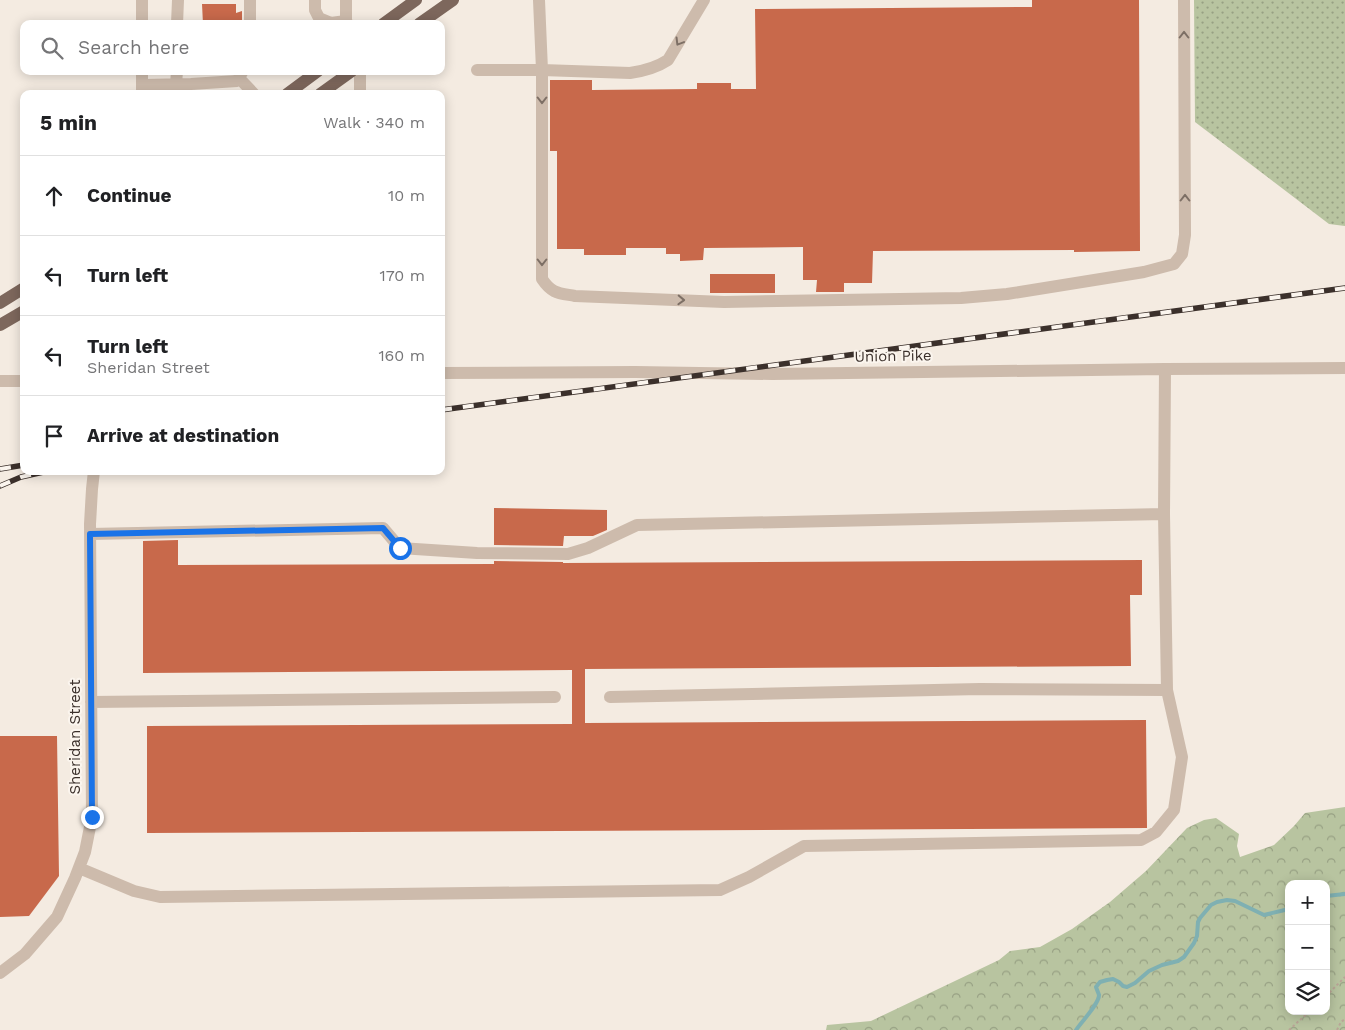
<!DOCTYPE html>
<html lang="en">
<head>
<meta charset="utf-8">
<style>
  :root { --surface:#fff; --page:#f6f6f6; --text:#202124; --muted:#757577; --line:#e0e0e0 }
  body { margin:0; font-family:"Work Sans",sans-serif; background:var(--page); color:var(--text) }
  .controls { position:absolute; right:15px; bottom:15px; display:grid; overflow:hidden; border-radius:10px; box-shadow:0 2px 12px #0003 }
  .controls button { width:45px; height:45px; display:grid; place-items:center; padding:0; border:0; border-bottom:1px solid var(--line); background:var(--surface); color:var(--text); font:25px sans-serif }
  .stop { position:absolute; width:15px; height:15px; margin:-11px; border:4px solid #1a73e8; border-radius:50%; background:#fff }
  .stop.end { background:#1a73e8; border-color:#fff; box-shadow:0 1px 5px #0008 }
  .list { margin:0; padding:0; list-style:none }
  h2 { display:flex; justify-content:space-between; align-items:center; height:65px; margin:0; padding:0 20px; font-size:21px }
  h2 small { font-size:16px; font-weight:400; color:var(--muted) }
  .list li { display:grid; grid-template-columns:32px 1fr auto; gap:15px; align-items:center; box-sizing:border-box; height:80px; padding:0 20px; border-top:1px solid var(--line) }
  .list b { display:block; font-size:19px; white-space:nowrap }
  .list p { margin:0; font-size:16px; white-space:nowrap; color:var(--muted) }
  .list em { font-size:16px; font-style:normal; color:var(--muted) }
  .icon { flex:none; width:28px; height:28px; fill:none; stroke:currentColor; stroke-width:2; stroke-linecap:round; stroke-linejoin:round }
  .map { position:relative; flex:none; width:1345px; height:1030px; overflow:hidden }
  .search { position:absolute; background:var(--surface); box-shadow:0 2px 12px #0003; left:20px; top:20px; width:425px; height:55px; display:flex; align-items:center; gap:12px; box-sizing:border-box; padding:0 18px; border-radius:10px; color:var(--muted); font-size:19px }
  .panel { position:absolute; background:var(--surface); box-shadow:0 2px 12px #0003; left:20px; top:90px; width:425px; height:385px; border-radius:10px }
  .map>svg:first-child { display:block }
  .grass { fill:url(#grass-dots) }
  .forest { fill:url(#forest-crowns); fill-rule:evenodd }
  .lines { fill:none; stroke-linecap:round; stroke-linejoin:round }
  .stream { stroke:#7fb0b2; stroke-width:4 }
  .building { fill:#c8694b }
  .path { stroke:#b9a596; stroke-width:2; stroke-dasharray:2.5 2.5; stroke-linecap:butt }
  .minor { stroke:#cdbbac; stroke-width:12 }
  .major { stroke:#7d675c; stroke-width:12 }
  .rail-casing { stroke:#3b302b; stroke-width:5.5 }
  .rail { stroke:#fbf5ee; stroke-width:4; stroke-dasharray:11; stroke-linecap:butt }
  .oneway { stroke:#7d6f65 }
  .route { stroke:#1a73e8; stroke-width:6 }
  .labels { text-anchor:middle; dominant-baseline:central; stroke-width:4; stroke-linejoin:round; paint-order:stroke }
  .street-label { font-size:15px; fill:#3b302b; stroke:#fbf5ee }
</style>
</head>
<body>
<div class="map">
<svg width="1345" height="1030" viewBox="0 0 1345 1030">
  <defs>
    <pattern id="grass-dots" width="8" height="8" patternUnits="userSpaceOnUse" patternTransform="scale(1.25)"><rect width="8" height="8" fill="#b8c4a0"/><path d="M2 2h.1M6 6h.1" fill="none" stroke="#97a083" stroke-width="1.8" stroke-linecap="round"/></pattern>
    <pattern id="forest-crowns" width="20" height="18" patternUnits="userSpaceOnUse" patternTransform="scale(1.25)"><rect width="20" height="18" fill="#b8c4a0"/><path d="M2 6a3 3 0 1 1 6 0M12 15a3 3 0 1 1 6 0" fill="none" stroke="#97a083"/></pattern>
  </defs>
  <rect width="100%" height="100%" fill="#f4ebe1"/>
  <path class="grass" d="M 1194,0 L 1345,0 L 1345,226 L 1329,224 L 1195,122 Z"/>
  <path class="forest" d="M 1345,807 L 1345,1030 L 826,1030 L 827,1025 L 871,1021 L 999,960 L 1010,951 L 1040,947 L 1072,929 L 1110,902 L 1146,871 L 1187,828 L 1204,820 L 1216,818 L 1239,834 L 1237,846 L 1240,857 L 1274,845 L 1294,826 L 1305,813 ZM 1289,884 L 1326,884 L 1326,1011 L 1289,1011 Z"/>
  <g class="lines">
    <path class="stream" d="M 1326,896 L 1345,894
      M 1076,1030 C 1082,1021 1099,1004 1099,995 C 1098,992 1097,990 1096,987 L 1100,982 L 1107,980 L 1113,979 L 1119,982 L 1123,986 L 1127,987 L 1135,983 L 1149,971 L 1162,965 L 1178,961 L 1184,957 L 1194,943 L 1197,936 L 1198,922 L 1200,918 L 1211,905 L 1217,902 L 1227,900 L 1235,901 L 1264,915 L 1289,909"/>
  </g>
  <path class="building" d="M 1032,0 L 1139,0 L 1140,251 L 1074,252 L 1074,250 L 873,251 L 872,283 L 844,283 L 844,292 L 816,292 L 817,280 L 803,280 L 803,247 L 704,248 L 703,260 L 680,261 L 680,254 L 666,254 L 666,248 L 626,248 L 626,255 L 584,255 L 584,249 L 557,249 L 557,151 L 550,151 L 550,80 L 592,80 L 592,90 L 697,89 L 697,83 L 731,83 L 731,89 L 756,89 L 755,9 L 1032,7 Z
    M 202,4 L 236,4 L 236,13 L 242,11 L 242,24 L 203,24 Z
    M 710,274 L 775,274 L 775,293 L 710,293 Z
    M 494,508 L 607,510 L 607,530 L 593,536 L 564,536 L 563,546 L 494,545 Z
    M 178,540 L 178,565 L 494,564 L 494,561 L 563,562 L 563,563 L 1142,560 L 1142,595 L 1130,595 L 1131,666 L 585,669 L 585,723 L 1146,720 L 1147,828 L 147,833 L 147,726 L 572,724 L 572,670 L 143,673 L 143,541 Z
    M 0,736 L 57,736 L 59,876 L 29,916 L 0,917 Z"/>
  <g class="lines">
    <path class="path" d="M 1326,996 L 1345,977
      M 1289,1030 L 1310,1011
      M 1337,1030 L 1341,1022 L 1345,1019"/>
    <path class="minor" d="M 142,0 L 142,24
      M 250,0 L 250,24
      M 315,0 L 315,10 L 319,18 L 331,23 L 346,21
      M 346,0 L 346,21 L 348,24
      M 704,0 L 668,60 C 656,68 644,71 630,73 L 542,70 L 542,279 C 552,294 559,293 575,296 L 724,302 L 961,298 L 1007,294 L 1144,272 L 1174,264 L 1182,254 L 1185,235 L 1184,0
      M 177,24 L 178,0
      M 477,70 L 542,70 L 539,0
      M 142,71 L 142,94
      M 360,71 L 360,94
      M 239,78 L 254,94
      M 176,84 L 177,71
      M 142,85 L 191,84 L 237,81 L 243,71
      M 441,373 L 635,372 L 772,374 L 1165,369 L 1345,368
      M 0,381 L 24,381
      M 1164,514 L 1165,369
      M 610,697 L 980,689 L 1167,690
      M 91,702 L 555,697
      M 79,868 L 134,891 L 160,897 L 720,890 L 749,877 L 804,846 L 1141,840 L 1156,832 L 1174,810 L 1182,757 L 1167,690 L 1164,514 L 637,525 L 588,548 L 568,554 L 477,553 L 400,548 L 383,528 L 90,534
      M 0,973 L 25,954 L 57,917 L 75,878 L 85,852 L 92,817 L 90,524 L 92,489 L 94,471"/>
    <path class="major" d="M 383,24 L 416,0
      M 419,24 L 453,0
      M 287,94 L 318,71
      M 320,94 L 352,71
      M 0,303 L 24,288
      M 0,325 L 24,311"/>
    <g class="rail-casing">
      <path id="rail" d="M 441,410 L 1345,288
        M 0,469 L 24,465
        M 0,486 L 21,477 L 48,471"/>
    </g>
    <use href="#rail" class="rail"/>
  </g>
  <defs><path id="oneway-chevron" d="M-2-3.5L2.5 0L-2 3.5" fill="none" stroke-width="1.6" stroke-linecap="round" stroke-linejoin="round" transform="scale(1.25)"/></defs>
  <g class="oneway">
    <use href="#oneway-chevron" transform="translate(1184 35) rotate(-90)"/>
    <use href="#oneway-chevron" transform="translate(679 42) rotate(121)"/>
    <use href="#oneway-chevron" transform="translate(542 100) rotate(90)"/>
    <use href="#oneway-chevron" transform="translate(1185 198) rotate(-90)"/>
    <use href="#oneway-chevron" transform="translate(542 262) rotate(90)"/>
    <use href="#oneway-chevron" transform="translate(681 300) rotate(2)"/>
  </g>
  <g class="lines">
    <path class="route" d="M 92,817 L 90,534 L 383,528 L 400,548"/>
  </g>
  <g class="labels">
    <g class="street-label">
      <text transform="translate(893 356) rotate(-1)">Union Pike</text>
      <text transform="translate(75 737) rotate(-90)">Sheridan Street</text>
    </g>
  </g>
</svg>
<div class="controls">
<button>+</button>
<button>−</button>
<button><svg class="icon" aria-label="layers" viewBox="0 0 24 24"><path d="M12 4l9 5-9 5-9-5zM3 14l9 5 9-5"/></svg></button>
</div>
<div class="stop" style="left:400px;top:548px"></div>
<div class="stop end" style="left:92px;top:817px"></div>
<div class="search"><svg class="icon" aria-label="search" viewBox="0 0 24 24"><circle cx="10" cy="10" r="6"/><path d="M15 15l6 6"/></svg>Search here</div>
<section class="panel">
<h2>5 min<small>Walk · 340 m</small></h2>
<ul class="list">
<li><svg class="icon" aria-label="ahead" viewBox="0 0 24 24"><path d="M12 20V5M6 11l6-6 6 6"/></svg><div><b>Continue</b></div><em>10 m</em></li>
<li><svg class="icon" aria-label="left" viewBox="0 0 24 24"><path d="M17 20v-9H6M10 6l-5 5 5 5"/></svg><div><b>Turn left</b></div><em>170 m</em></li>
<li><svg class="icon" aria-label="left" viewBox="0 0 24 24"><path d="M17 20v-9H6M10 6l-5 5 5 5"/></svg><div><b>Turn left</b><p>Sheridan Street</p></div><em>160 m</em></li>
<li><svg class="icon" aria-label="arrive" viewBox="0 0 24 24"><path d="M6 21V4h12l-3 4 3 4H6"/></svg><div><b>Arrive at destination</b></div></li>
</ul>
</section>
</div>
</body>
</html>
